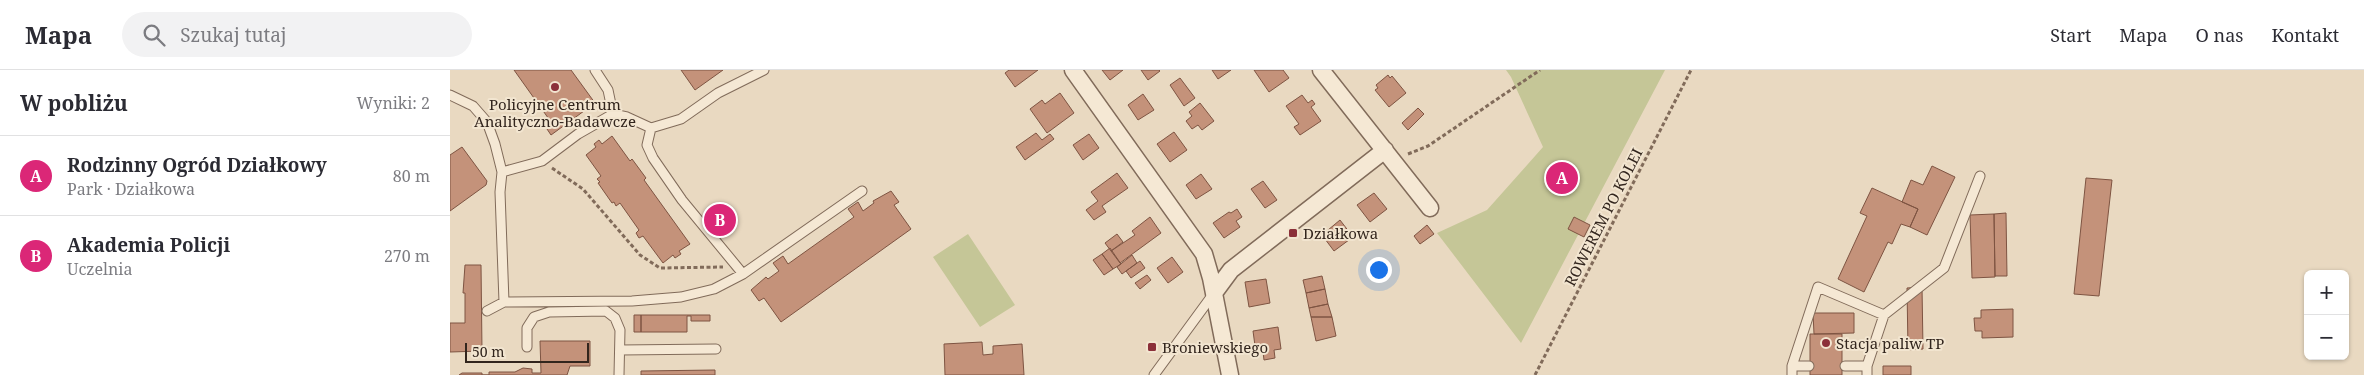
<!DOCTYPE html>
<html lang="pl">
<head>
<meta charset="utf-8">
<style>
  :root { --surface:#fff; --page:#f2f2f3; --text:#2b2b33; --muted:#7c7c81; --line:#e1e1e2; --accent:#db2777 }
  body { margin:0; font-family:"Noto Serif",serif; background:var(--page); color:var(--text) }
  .controls { position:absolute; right:15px; bottom:15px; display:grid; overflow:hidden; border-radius:8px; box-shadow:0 1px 4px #0004 }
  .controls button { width:45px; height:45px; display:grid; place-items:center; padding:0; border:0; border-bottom:1px solid var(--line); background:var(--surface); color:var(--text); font:25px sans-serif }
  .scale { position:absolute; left:15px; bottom:12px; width:124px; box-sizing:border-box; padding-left:5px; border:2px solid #32251d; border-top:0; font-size:14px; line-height:18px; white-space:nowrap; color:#32251d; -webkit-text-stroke:4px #f2e5d0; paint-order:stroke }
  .you { position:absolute; left:928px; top:199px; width:18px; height:18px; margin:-12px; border:4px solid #fff; border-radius:50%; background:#1a73e8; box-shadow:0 0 0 8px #1a73e833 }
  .badge { display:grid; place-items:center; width:32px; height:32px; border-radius:50%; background:var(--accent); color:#fff; font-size:16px; font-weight:700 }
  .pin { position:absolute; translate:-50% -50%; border:2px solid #fff; box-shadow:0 1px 5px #0006 }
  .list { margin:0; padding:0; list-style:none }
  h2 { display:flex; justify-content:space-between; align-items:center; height:65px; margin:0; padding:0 20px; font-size:21px }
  h2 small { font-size:16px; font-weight:400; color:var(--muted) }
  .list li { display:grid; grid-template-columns:32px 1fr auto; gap:15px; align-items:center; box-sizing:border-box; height:80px; padding:0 20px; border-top:1px solid var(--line) }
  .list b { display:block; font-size:19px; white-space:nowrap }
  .list p { margin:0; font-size:16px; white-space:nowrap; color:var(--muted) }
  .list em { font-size:16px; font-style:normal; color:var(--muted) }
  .icon { flex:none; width:28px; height:28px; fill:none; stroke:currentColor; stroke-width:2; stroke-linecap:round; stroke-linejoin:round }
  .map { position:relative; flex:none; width:1914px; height:305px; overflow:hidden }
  header { display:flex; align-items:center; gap:30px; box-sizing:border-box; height:70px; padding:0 25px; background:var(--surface); border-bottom:1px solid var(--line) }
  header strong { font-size:24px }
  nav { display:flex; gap:28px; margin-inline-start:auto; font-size:18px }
  .search { width:350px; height:45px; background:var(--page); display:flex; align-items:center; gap:12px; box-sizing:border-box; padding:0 18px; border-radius:28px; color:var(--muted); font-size:19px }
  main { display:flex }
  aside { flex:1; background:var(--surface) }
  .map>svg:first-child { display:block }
  .green { fill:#c5c697 }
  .building { fill:#c4927a; stroke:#7e5442 }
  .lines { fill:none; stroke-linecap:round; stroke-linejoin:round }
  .lane-casing { stroke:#816b5a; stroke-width:11 }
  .street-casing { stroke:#816b5a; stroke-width:19 }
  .path { stroke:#816b5a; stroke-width:3; stroke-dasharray:4 2.5; stroke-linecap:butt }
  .lane { stroke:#f5e8d4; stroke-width:9 }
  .street { stroke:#f5e8d4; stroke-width:16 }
  .poi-dot { fill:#8b3039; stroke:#f2e5d0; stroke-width:2 }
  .labels { text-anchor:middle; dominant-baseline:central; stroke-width:4; stroke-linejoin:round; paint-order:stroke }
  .poi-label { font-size:15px; fill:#32251d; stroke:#f2e5d0; text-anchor:start }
  .street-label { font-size:15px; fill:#32251d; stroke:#f2e5d0 }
</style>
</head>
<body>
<header>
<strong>Mapa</strong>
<div class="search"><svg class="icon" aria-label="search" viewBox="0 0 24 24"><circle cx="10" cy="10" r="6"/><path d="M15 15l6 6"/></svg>Szukaj tutaj</div>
<nav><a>Start</a><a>Mapa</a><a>O nas</a><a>Kontakt</a></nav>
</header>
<main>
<aside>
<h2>W pobliżu<small>Wyniki: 2</small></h2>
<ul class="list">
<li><span class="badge">A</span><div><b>Rodzinny Ogród Działkowy</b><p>Park · Działkowa</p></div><em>80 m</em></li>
<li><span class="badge">B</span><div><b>Akademia Policji</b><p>Uczelnia</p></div><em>270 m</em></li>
</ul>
</aside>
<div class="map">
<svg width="1914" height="305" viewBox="0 0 1914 305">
  <rect width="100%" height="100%" fill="#e9d9c1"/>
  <path class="green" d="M 1056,0 L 1215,0 L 1071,273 L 987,163 L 1037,140 L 1093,77 L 1061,7 Z
    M 518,164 L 565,235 L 530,257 L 483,187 Z"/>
  <path class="building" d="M 64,0 L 121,0 L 145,33 L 101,65 L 95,56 L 101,52 Z
    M 231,0 L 273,0 L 245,20 Z
    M 559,0 L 588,0 L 565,17 L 555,3 Z
    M 652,0 L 673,0 L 660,10 Z
    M 691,0 L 709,0 L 710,1 L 698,10 Z
    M 762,0 L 781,0 L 768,9 Z
    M 804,0 L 833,0 L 839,8 L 819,22 Z
    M 938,5 L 940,8 L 942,6 L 956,23 L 939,37 L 925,20 L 928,18 L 926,15 Z
    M 730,8 L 745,28 L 734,36 L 720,15 Z
    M 610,23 L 624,43 L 597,63 L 580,39 L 592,30 L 595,34 Z
    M 693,24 L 704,40 L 688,50 L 678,35 Z
    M 852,25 L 858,33 L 862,30 L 865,34 L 861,37 L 871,51 L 850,65 L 844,57 L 849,54 L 836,36 Z
    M 750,33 L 764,51 L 752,60 L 748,55 L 742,59 L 736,51 L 742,46 L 739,42 Z
    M 968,38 L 974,44 L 958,60 L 952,53 Z
    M 724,62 L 737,80 L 720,92 L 707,74 Z
    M 586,63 L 592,70 L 600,64 L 604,69 L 575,90 L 566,77 Z
    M 639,64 L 649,78 L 633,90 L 623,75 Z
    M 162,66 L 180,91 L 182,89 L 196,108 L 194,110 L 240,174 L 229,181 L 231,184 L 225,188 L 223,185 L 213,193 L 193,166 L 189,168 L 186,163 L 189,160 L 170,133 L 166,136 L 164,132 L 162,133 L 148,113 L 150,112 L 147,109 L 151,106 L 136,85 L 146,77 L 144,74 L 149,70 L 152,74 Z
    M 12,77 L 37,111 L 36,115 L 0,141 L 0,85 Z
    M 1482,96 L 1505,107 L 1477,165 L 1460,157 L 1468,139 L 1452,132 L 1461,110 L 1473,115 Z
    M 667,103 L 678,118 L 652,136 L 656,142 L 644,150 L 636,140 L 648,131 L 641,122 Z
    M 751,104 L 762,119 L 746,129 L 736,115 Z
    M 1636,108 L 1662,110 L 1649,226 L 1624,224 Z
    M 813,111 L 827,130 L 815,138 L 801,119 Z
    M 1422,118 L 1468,139 L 1460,157 L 1451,154 L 1442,174 L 1438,172 L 1414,222 L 1388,209 L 1417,146 L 1410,143 Z
    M 441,121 L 449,132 L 444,135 L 461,159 L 331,252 L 314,228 L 309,231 L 301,220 L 316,207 L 318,209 L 329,201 L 323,193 L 333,186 L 338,194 L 404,147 L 398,139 L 408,132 L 413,141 L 424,133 L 423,131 Z
    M 924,123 L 937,139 L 920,152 L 907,135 Z
    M 787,139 L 792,147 L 786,151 L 790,157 L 774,168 L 763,153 L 779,142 L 781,143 Z
    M 1556,143 L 1557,206 L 1545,206 L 1544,144 Z
    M 1544,144 L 1545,207 L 1522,208 L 1520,145 Z
    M 700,147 L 711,163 L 670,193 L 661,181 L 685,165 L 682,161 Z
    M 1124,147 L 1140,155 L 1134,167 L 1118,159 Z
    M 890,150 L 903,167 L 884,181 L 872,165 Z
    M 977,155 L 984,164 L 970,174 L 964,166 Z
    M 667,164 L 673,172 L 661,181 L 655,173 Z
    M 660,178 L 671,194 L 663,199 L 652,184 Z
    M 652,184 L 663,199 L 654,205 L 643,190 Z
    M 682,185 L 687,193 L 672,204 L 667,197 Z
    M 722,187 L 733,202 L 718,213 L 707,198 Z
    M 690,191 L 695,198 L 681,208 L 676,201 Z
    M 15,195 L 31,195 L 32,281 L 0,282 L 0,253 L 15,253 L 15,223 L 13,223 Z
    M 697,205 L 701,210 L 690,219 L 685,213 Z
    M 872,206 L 875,219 L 856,223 L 853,210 Z
    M 816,209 L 820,233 L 799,237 L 795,212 Z
    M 1472,217 L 1473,279 L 1458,280 L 1457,218 Z
    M 875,219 L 878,234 L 859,238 L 856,223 Z
    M 878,234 L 882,247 L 861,247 L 859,238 Z
    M 1563,239 L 1563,267 L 1532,268 L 1532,261 L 1525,261 L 1524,248 L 1531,248 L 1531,240 Z
    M 1363,243 L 1404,243 L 1404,263 L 1364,264 Z
    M 184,245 L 191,245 L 191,262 L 184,262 Z
    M 191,245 L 260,245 L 260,251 L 241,251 L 241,246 L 237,246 L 237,262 L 191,262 Z
    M 861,247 L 882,247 L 886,266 L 866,271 Z
    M 828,257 L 831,279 L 824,280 L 825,288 L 814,290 L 813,282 L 806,283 L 803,261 Z
    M 1360,264 L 1392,264 L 1392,305 L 1360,305 Z
    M 90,271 L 140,271 L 140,296 L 120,296 L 117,305 L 9,305 L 12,303 L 32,303 L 32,305 L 39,305 L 39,302 L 65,302 L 73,298 L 82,299 L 82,303 L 91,303 Z
    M 532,272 L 533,285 L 543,284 L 543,276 L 572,274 L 574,305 L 495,305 L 494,274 Z
    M 1433,296 L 1461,296 L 1461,305 L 1433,305 Z
    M 265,300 L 265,305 L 191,305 L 191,301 Z"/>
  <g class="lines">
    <g class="lane-casing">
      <path id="lane" d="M 145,0 L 158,20 L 163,44
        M 0,25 L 23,36 L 37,52 L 45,74 L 52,102 L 50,122 L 54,232 L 37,241
        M 201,58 L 197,75 L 203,88 L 232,130 L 293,204
        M 52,102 L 92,91 L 128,64 L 163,44 L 177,47 L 201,58 L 231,49 L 268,23 L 314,0
        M 54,232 L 182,231 L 231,227 L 264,219 L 293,204 L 412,121
        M 77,277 L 77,258 L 84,247 L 99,242 L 156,241 L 165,248 L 170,260 L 169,305
        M 170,280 L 266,279
        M 1342,296 L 1368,217 L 1434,245
        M 1395,296 L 1417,296
        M 704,305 L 764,223
        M 1342,305 L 1342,296 L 1359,296
        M 1417,305 L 1417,296 L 1434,245 L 1494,198 L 1530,106"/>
    </g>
    <g class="street-casing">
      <path id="street" d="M 623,0 L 754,184 L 761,208 L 780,305
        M 871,0 L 980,138
        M 764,223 L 781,200 L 935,80"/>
    </g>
    <path class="path" d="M 958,84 L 978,76 L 1090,0
      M 102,98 L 133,119 L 190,185 L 210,198 L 273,197
      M 1085,305 L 1241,0"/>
    <use href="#lane" class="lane"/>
    <use href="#street" class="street"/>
  </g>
  <g class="poi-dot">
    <circle cx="105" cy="17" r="5"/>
    <rect x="838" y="158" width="10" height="10" rx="2.5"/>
    <circle cx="1376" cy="273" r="5"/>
    <rect x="697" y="272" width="10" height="10" rx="2.5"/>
  </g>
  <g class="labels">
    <g class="poi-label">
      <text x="105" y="34" text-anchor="middle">Policyjne Centrum<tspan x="105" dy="17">Analityczno-Badawcze</tspan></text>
      <text x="853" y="163">Działkowa</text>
      <text x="1386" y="273">Stacja paliw TP</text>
      <text x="712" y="277">Broniewskiego</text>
    </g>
    <g class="street-label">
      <text transform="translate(1153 147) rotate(-63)">ROWEREM PO KOLEI</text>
    </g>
  </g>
</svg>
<div class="controls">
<button>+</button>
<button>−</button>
</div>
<div class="scale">50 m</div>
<div class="you"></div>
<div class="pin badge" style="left:1112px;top:108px">A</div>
<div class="pin badge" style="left:270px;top:150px">B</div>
</div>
</main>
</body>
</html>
